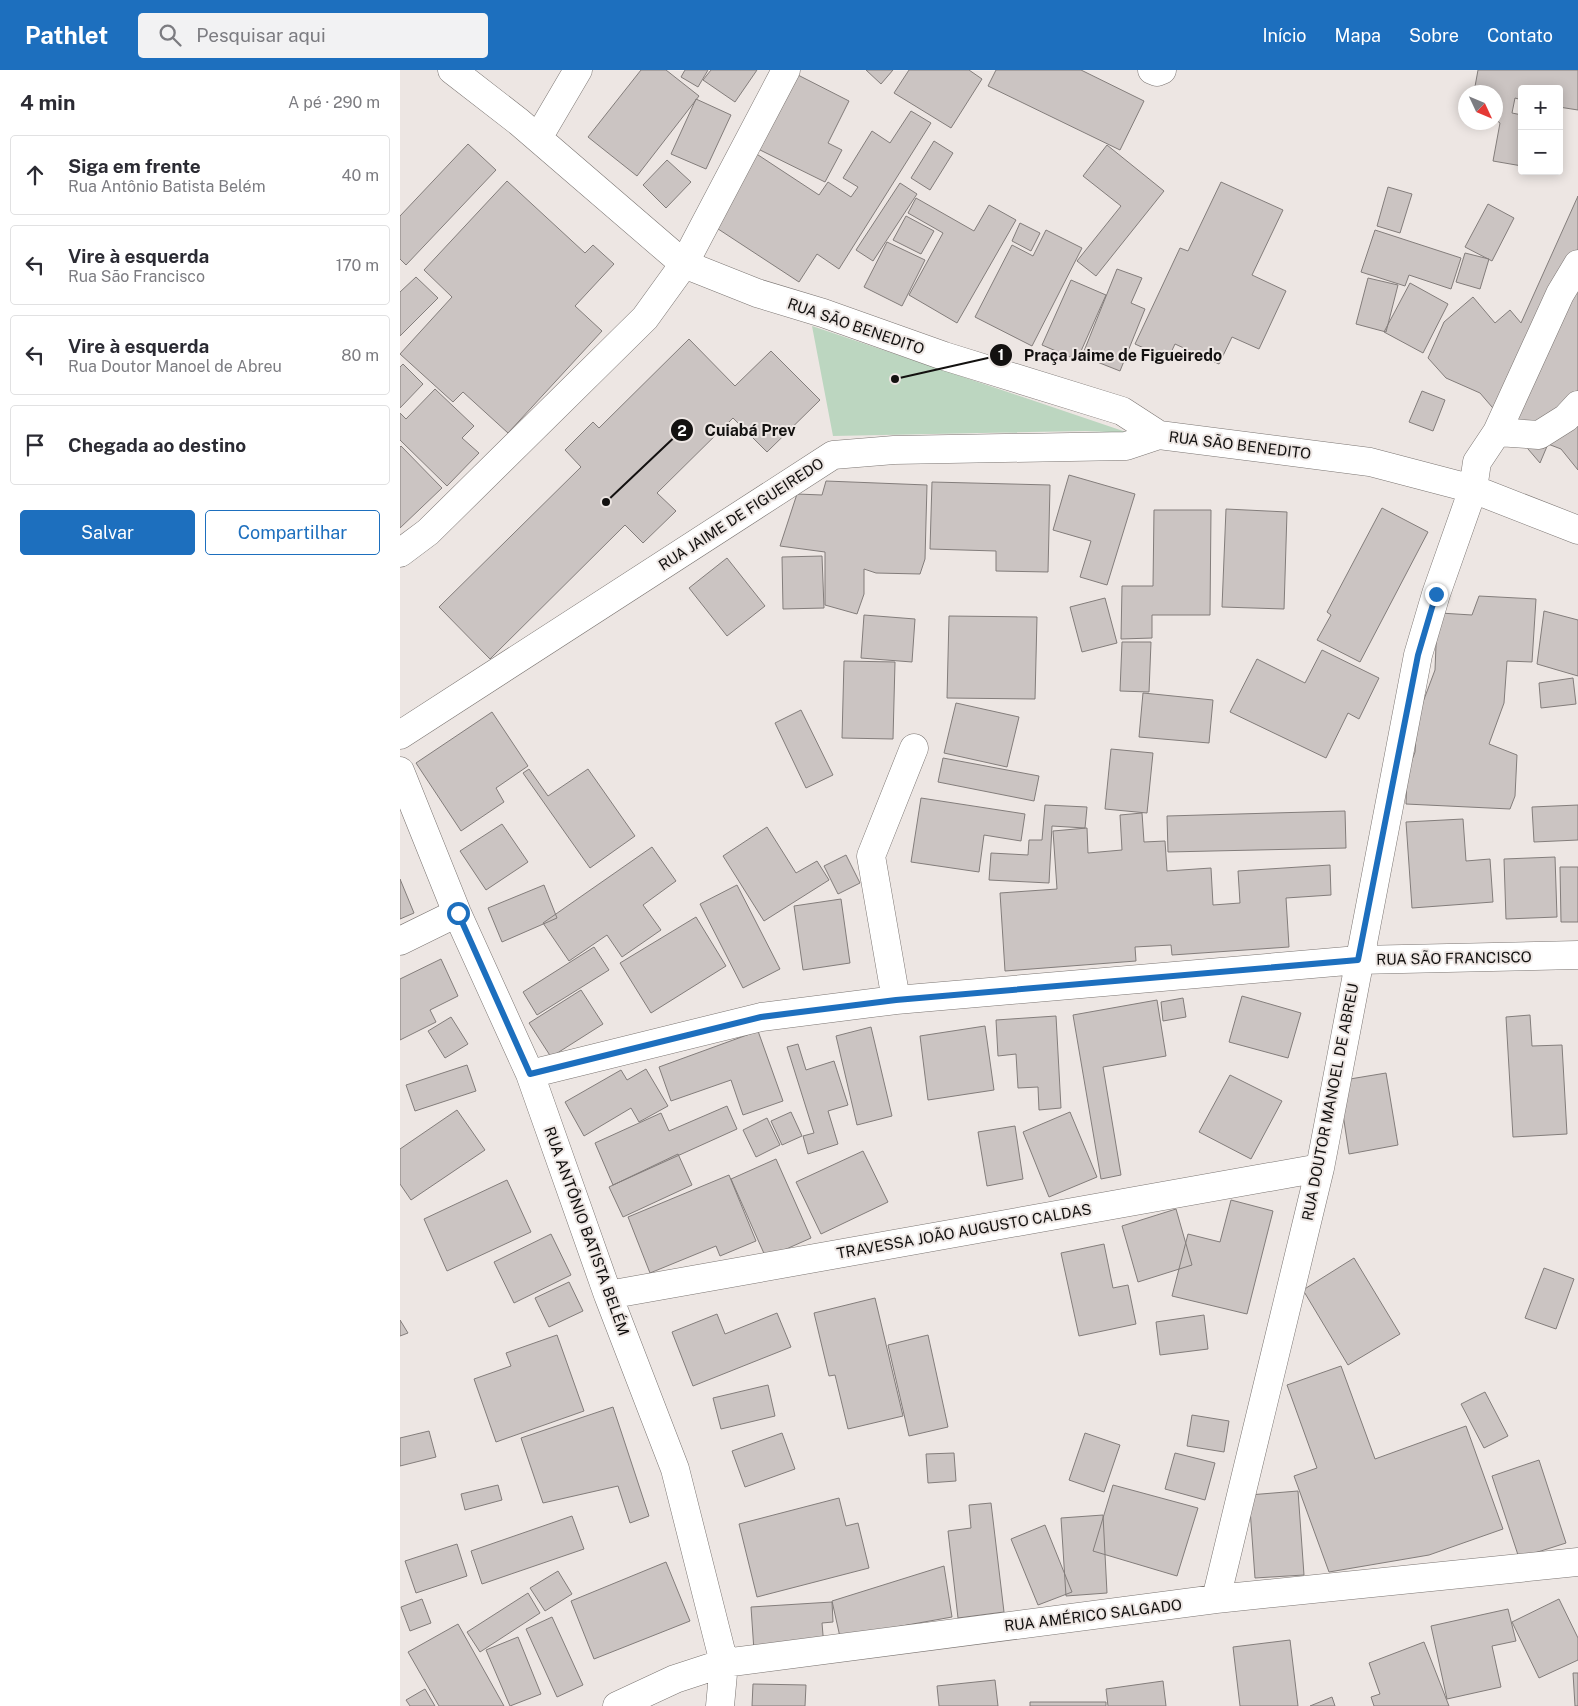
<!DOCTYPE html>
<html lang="pt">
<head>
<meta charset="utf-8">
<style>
  :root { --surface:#fff; --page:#f2f2f3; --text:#2b2b33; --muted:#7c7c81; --line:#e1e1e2; --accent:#1d6fbe }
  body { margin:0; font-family:"Public Sans",sans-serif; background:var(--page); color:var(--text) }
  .controls { position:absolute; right:15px; top:15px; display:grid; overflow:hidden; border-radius:5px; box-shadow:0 2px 12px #0003 }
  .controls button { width:45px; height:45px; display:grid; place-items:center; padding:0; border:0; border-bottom:1px solid var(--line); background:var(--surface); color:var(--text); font:25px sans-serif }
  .compass { position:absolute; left:1058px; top:15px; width:45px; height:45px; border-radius:50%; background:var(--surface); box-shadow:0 2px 12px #0003; rotate:134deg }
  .stop { position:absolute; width:15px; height:15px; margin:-11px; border:4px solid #1d6fbe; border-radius:50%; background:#fff }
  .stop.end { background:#1d6fbe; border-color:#fff; box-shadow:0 1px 5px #0008 }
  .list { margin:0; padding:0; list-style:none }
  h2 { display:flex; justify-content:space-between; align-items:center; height:65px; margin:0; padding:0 20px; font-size:21px }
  h2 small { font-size:16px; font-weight:400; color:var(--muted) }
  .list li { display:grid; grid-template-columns:32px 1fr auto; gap:15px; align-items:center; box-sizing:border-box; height:80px; margin:0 10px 10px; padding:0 10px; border:1px solid var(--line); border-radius:5px }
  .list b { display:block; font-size:19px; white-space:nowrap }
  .list p { margin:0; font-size:16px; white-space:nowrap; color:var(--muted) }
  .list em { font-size:16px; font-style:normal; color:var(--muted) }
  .actions { display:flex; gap:10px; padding:15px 20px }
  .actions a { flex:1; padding:11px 0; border:1px solid var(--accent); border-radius:5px; text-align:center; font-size:18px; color:var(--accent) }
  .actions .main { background:var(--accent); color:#fff }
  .icon { flex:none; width:28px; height:28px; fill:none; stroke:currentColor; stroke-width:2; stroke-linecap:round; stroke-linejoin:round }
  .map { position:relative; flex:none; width:1178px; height:1636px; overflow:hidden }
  header { display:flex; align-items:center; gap:30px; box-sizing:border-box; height:70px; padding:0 25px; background:var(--accent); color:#fff }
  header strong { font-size:24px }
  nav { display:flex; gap:28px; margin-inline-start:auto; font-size:18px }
  .search { width:350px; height:45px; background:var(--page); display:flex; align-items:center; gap:12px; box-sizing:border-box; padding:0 18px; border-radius:5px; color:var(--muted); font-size:19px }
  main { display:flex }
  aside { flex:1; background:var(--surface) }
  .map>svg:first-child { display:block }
  .green { fill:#bcd6c0 }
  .building { fill:#cbc4c2; stroke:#837d7b }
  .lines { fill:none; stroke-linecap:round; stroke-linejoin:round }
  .minor-casing { stroke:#7b7572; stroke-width:29 }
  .minor { stroke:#fff; stroke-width:28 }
  .route { stroke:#1d6fbe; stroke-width:6 }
  .labels { text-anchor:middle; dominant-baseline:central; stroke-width:4; stroke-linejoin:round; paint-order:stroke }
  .street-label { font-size:15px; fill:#131110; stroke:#ede6e3 }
  .leader { fill:none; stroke:#131110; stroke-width:2 }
  .callout-dot { fill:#131110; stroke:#ede6e3; stroke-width:2 }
  .mark-label { font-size:15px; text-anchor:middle; font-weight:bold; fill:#fff }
  .callout-label { font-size:16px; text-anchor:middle; font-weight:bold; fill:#131110; stroke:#ede6e3; stroke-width:4; stroke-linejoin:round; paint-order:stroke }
</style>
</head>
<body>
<header>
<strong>Pathlet</strong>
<div class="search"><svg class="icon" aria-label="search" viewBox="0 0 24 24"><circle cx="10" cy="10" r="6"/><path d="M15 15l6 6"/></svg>Pesquisar aqui</div>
<nav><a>Início</a><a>Mapa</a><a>Sobre</a><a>Contato</a></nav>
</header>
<main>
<aside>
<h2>4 min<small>A pé · 290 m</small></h2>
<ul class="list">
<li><svg class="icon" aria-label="ahead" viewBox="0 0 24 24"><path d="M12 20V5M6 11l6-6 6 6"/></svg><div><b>Siga em frente</b><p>Rua Antônio Batista Belém</p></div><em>40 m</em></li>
<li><svg class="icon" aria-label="left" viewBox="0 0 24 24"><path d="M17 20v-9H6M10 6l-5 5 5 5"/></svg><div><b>Vire à esquerda</b><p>Rua São Francisco</p></div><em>170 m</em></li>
<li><svg class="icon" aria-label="left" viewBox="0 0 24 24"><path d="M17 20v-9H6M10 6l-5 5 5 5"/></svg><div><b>Vire à esquerda</b><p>Rua Doutor Manoel de Abreu</p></div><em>80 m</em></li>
<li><svg class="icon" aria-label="arrive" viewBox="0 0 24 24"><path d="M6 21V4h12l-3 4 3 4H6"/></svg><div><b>Chegada ao destino</b></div></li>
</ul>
<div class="actions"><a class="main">Salvar</a><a>Compartilhar</a></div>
</aside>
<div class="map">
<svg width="1178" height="1636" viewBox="0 0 1178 1636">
  <rect width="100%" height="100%" fill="#ede6e3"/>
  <path class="green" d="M 412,256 L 729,363 L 685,361 L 433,366 Z"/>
  <path class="building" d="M 241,0 L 266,0 L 299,26 L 237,106 L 188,67 Z
    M 285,0 L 308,0 L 298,17 L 281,7 Z
    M 311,0 L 357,0 L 335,32 L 303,10 Z
    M 466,0 L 493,0 L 481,14 Z
    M 509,0 L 569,0 L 582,9 L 551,58 L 494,23 Z
    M 596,0 L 681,0 L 744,31 L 720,80 L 588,16 Z
    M 1078,0 L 1178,0 L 1178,40 L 1159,37 L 1159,19 L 1122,19 L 1122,30 L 1115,28 L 1112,43 L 1122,45 L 1122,96 L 1093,91 L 1100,53 L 1096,50 L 1096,22 L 1074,22 Z
    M 394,3 L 449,31 L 428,73 L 442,80 L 425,112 L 356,78 Z
    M 296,29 L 331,45 L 306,99 L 271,84 Z
    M 511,41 L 531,53 L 439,199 L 417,184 L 399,212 L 309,153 L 349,79 L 419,125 L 428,112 L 451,127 L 458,117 L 443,108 L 472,61 L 490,73 Z
    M 534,71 L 553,83 L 530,120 L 511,108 Z
    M 68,74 L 96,100 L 6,195 L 0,189 L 0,146 Z
    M 707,75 L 764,121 L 696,206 L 677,191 L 721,136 L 683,106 Z
    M 267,90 L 291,112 L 266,138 L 243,115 Z
    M 107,111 L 185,183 L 193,175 L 214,194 L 175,236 L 202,261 L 108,363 L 63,322 L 53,332 L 0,284 L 52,227 L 24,200 Z
    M 821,112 L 883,140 L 852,205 L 886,221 L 859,279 L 832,267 L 819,294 L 775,274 L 768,289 L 735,274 L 780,178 L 788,181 Z
    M 500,113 L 517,124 L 473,191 L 456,180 Z
    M 988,117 L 1012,124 L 1000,163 L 977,156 Z
    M 1178,126 L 1178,400 L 1161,379 L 1148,374 L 1140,393 L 1080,323 L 1046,308 L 1028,288 L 1044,252 L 1073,227 L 1095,253 L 1110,240 L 1121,253 Z
    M 516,128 L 574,161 L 589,135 L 616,150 L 557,253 L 509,225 L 543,163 L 508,143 Z
    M 1088,134 L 1114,148 L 1092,191 L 1065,177 Z
    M 506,146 L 534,161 L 521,184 L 493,170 Z
    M 620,153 L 640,163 L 631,181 L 612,171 Z
    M 646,160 L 682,178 L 632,276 L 575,247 L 612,175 L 633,186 Z
    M 975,160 L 1061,188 L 1051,219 L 1009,205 L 1005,216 L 961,202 Z
    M 487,172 L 525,190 L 502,236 L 464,217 Z
    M 1065,183 L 1089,189 L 1080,219 L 1056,212 Z
    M 717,199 L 742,208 L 731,233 L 745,239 L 720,301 L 682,286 Z
    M 16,207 L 38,228 L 0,266 L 0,222 Z
    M 968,208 L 998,215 L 986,262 L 956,254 Z
    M 671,210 L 706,225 L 677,290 L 642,275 Z
    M 1010,213 L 1048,234 L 1023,283 L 984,262 Z
    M 289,269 L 335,316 L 371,281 L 420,330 L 367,382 L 333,348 L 257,423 L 276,441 L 243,473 L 225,455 L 90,589 L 39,537 L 181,397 L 165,380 L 193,352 L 199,358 Z
    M 3,294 L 23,314 L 0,338 L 0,297 Z
    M 35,319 L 74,356 L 62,368 L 79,383 L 47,416 L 0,370 L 0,343 L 6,349 Z
    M 1022,321 L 1045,330 L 1033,361 L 1009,352 Z
    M 1,376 L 42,418 L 0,458 L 0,377 Z
    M 669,405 L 735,424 L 707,515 L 680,507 L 691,471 L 653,460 Z
    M 426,411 L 527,415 L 525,489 L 520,504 L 476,503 L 464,499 L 464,524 L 457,544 L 425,535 L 425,482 L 380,476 L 397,424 L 422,425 Z
    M 532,412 L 650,415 L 648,502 L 596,501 L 596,481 L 530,479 Z
    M 982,438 L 1028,462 L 960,592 L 917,570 L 931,545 L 927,542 Z
    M 826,439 L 887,442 L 884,539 L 822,537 Z
    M 754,440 L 811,440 L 810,545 L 752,545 L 752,568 L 721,569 L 722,516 L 753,516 Z
    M 422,486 L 424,538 L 383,539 L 382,487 Z
    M 327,488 L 365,536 L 327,566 L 289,518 Z
    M 1079,526 L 1136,529 L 1132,592 L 1107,591 L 1104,633 L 1089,674 L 1117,685 L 1115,726 L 1110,739 L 1006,734 L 1007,703 L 1015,682 L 1017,648 L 1035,600 L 1037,550 L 1040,543 L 1072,545 Z
    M 705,528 L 717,573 L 682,582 L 670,537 Z
    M 1144,541 L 1178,550 L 1178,606 L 1137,594 Z
    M 464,545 L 515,549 L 512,592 L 461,588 Z
    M 549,546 L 637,547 L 635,629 L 547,628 Z
    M 722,572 L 751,572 L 749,622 L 720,621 Z
    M 922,580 L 979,608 L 959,649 L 948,643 L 926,688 L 830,642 L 857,589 L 905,613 Z
    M 444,591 L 495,592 L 493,669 L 442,668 Z
    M 1173,608 L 1176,634 L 1141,638 L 1139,613 Z
    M 743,623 L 813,630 L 809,673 L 739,667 Z
    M 556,633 L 619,647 L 607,697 L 544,683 Z
    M 401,640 L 433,705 L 406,718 L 375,653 Z
    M 92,642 L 128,696 L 96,718 L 104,732 L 61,761 L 16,693 Z
    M 711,679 L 753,683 L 747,743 L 705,739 Z
    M 543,688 L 639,706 L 634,731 L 538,712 Z
    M 129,699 L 148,726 L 188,699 L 235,766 L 190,798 L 123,703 Z
    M 521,728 L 625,744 L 621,771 L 584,765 L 579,802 L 511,792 Z
    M 645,735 L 687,737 L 685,758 L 652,756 L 649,813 L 589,810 L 591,783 L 628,785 L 629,770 L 642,770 Z
    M 1178,735 L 1178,770 L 1134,772 L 1132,737 Z
    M 945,741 L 946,778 L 768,782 L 767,746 Z
    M 742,743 L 744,772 L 765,771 L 767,801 L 811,798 L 813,835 L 840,833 L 838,801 L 930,795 L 931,825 L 886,828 L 889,877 L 772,885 L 771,875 L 735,877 L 736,891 L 605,901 L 600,823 L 657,819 L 653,761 L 687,758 L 688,783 L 722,780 L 720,745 Z
    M 1063,749 L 1066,791 L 1090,789 L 1093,832 L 1012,838 L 1006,752 Z
    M 102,754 L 128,792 L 86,820 L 60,781 Z
    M 367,757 L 396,803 L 417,791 L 429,810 L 364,851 L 323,786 Z
    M 252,777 L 276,811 L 243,835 L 261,860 L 222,887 L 207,865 L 169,891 L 143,853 Z
    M 446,785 L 460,813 L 438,824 L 424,796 Z
    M 1155,787 L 1157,847 L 1106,849 L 1104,789 Z
    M 1160,797 L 1178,797 L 1178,852 L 1161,852 Z
    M 0,809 L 14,843 L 0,849 Z
    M 144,815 L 157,848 L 102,872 L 88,838 Z
    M 337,815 L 380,899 L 343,918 L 300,834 Z
    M 441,829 L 450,893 L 403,900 L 394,836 Z
    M 296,847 L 326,896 L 251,943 L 220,893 Z
    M 194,877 L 209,900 L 137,945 L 123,922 Z
    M 41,889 L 58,926 L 30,940 L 36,952 L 0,970 L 0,909 Z
    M 181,920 L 203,954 L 151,987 L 129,953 Z
    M 842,926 L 901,943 L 888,988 L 829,972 Z
    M 783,928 L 786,947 L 763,951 L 761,932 Z
    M 757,930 L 766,986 L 703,997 L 721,1105 L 701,1109 L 673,945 Z
    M 1130,945 L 1132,976 L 1162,975 L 1167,1064 L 1113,1067 L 1106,947 Z
    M 656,946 L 661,1038 L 639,1040 L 638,1017 L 618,1018 L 616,984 L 598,986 L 596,950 Z
    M 51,947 L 68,974 L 45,988 L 28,961 Z
    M 585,956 L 594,1020 L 528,1030 L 520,966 Z
    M 471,957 L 492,1046 L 457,1055 L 436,966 Z
    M 358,961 L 383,1031 L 343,1045 L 331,1010 L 271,1031 L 259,997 Z
    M 398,974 L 406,1000 L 434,991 L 448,1035 L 428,1041 L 438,1074 L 408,1084 L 403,1066 L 414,1063 L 387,977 Z
    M 67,995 L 76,1021 L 15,1041 L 6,1015 Z
    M 246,999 L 268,1036 L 239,1052 L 231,1038 L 184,1066 L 165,1032 L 221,1000 L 227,1010 Z
    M 986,1003 L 998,1075 L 949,1084 L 938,1011 Z
    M 830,1005 L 882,1031 L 851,1089 L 799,1062 Z
    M 327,1036 L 337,1059 L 213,1115 L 195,1073 L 261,1043 L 269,1061 Z
    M 57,1040 L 85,1080 L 11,1130 L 0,1114 L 0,1079 Z
    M 391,1042 L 402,1066 L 382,1075 L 371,1051 Z
    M 670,1042 L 697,1107 L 649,1127 L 623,1062 Z
    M 367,1048 L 380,1075 L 356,1087 L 343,1060 Z
    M 615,1056 L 623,1109 L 587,1116 L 578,1062 Z
    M 463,1081 L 488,1132 L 421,1164 L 396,1112 Z
    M 278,1084 L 292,1115 L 223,1147 L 209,1117 Z
    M 376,1089 L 411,1168 L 366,1188 L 331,1109 Z
    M 329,1105 L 356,1171 L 320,1186 L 316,1176 L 250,1203 L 228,1147 Z
    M 107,1110 L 131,1162 L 47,1201 L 24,1149 Z
    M 831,1130 L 873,1141 L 847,1244 L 772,1226 L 788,1164 L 820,1172 Z
    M 776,1139 L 792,1195 L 738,1212 L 722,1156 Z
    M 151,1164 L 171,1205 L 114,1233 L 94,1192 Z
    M 704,1174 L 713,1218 L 728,1215 L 736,1254 L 679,1266 L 661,1183 Z
    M 954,1188 L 1000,1264 L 948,1295 L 903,1220 Z
    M 1144,1198 L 1174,1209 L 1156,1259 L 1125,1248 Z
    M 169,1212 L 183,1241 L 149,1257 L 135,1228 Z
    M 475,1228 L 503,1346 L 448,1359 L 435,1305 L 429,1306 L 414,1243 Z
    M 377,1243 L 391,1277 L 293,1316 L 272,1262 L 317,1244 L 325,1264 Z
    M 804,1245 L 808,1279 L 760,1285 L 756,1252 Z
    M 0,1250 L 8,1263 L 0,1266 Z
    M 157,1265 L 184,1341 L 96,1372 L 74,1309 L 111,1296 L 106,1283 Z
    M 528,1265 L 548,1357 L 509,1366 L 488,1275 Z
    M 941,1296 L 975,1389 L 1066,1356 L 1103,1459 L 1029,1485 L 929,1502 L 894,1406 L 917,1398 L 887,1315 Z
    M 368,1315 L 375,1346 L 321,1359 L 313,1328 Z
    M 1085,1322 L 1108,1366 L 1084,1378 L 1061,1334 Z
    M 213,1337 L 249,1446 L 230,1453 L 218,1416 L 143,1433 L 121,1368 Z
    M 792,1345 L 829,1351 L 824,1382 L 787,1376 Z
    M 29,1361 L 36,1387 L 0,1396 L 0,1368 Z
    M 382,1363 L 395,1399 L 345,1417 L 332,1381 Z
    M 685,1363 L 720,1375 L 704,1422 L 669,1410 Z
    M 554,1383 L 556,1411 L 528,1413 L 526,1384 Z
    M 775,1383 L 815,1393 L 805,1430 L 765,1419 Z
    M 1139,1390 L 1166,1473 L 1119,1488 L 1092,1406 Z
    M 98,1415 L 102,1430 L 65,1440 L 61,1424 Z
    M 713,1415 L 798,1438 L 777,1506 L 693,1481 Z
    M 898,1421 L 904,1505 L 855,1508 L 849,1425 Z
    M 439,1428 L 446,1456 L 458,1453 L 469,1498 L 357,1527 L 339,1454 Z
    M 591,1433 L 604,1542 L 558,1548 L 548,1461 L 571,1458 L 569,1435 Z
    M 703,1445 L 707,1523 L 666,1526 L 661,1448 Z
    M 172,1446 L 184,1479 L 82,1514 L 71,1481 Z
    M 645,1455 L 672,1522 L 638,1535 L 611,1469 Z
    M 57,1474 L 67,1506 L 16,1523 L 5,1491 Z
    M 266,1492 L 290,1551 L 194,1589 L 171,1531 Z
    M 544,1496 L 552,1547 L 440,1567 L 432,1531 Z
    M 158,1501 L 172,1524 L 145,1541 L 130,1518 Z
    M 128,1523 L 140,1543 L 80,1582 L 67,1562 Z
    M 22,1529 L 31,1553 L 10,1561 L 1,1537 Z
    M 1159,1529 L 1178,1568 L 1178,1590 L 1139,1608 L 1112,1552 Z
    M 432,1532 L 433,1552 L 422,1553 L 424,1577 L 354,1581 L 351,1537 Z
    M 1108,1539 L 1116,1571 L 1092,1576 L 1101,1617 L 1047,1629 L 1031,1556 Z
    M 152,1547 L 183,1615 L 157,1627 L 126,1559 Z
    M 58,1554 L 104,1636 L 39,1636 L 8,1582 Z
    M 118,1567 L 141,1624 L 110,1636 L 86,1580 Z
    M 890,1570 L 898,1636 L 840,1636 L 833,1577 Z
    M 1024,1572 L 1049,1636 L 974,1636 L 971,1627 L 980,1624 L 969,1593 Z
    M 1173,1603 L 1178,1603 L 1178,1636 L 1175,1636 Z
    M 595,1610 L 598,1636 L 539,1636 L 537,1616 Z
    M 763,1611 L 766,1636 L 708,1636 L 706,1619 Z
    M 353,1614 L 406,1615 L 405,1636 L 352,1636 Z
    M 25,1619 L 35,1636 L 10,1636 L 6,1630 Z
    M 932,1627 L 935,1636 L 910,1636 Z
    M 630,1632 L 706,1632 L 706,1636 L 630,1636 Z"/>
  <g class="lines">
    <g class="minor-casing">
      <path id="minor" d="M 52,0 L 119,52 L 284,194 L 357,223 L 423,243 L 544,286 L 722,341 L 759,365 L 970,392 L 1073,419 L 1178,460
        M 752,0 L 757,2 L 762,0
        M 138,68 L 178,0
        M 1097,362 L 1139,365 L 1166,348 L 1178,335
        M 0,483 L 28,462 L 245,248 L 284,194 L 386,0
        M 0,665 L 433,385 L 494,380 L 726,376 L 759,365
        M 0,701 L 57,843 L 130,1004 L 208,1225 L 275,1399 L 324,1593 L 320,1636
        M 0,871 L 57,843
        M 496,930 L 471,786 L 514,678
        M 130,1004 L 361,947 L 496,930 L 958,890 L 1178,885
        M 208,1225 L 920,1098
        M 816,1529 L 920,1098 L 1018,585 L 1036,524 L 1073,419 L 1077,392 L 1097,362 L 1160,224 L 1178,194
        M 217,1636 L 275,1609 L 324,1593 L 816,1529 L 1178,1492"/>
    </g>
    <use href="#minor" class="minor"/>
  </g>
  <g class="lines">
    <path class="route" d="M 58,843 L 130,1004 L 361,947 L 496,930 L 958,890 L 1018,585 L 1036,524"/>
  </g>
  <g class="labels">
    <g class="street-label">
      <text transform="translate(456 256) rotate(19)">RUA SÃO BENEDITO</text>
      <text transform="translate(840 375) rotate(7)">RUA SÃO BENEDITO</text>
      <text transform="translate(341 444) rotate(-33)">RUA JAIME DE FIGUEIREDO</text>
      <text transform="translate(1054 888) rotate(-1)">RUA SÃO FRANCISCO</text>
      <text transform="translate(930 1032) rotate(-79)">RUA DOUTOR MANOEL DE ABREU</text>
      <text transform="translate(187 1161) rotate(70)">RUA ANTÔNIO BATISTA BELÉM</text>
      <text transform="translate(564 1161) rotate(-10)">TRAVESSA JOÃO AUGUSTO CALDAS</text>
      <text transform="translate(693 1545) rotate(-7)">RUA AMÉRICO SALGADO</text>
    </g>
  </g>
  <path class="leader" d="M495 309L601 285M206 432L282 360"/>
  <g class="callout-dot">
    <circle cx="495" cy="309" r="5"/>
    <circle cx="206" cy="432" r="5"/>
    <circle cx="601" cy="285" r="12"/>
    <circle cx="282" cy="360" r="12"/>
  </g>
  <g class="mark-label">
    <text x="601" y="290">1</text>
    <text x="282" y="366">2</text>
  </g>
  <g class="callout-label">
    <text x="723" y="291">Praça Jaime de Figueiredo</text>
    <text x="350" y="366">Cuiabá Prev</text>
  </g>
</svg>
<div class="controls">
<button>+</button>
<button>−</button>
</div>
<svg class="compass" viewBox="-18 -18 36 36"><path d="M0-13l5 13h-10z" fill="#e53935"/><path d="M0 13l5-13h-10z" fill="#7c7c81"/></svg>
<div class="stop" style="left:58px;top:843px"></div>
<div class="stop end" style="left:1036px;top:524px"></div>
</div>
</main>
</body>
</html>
